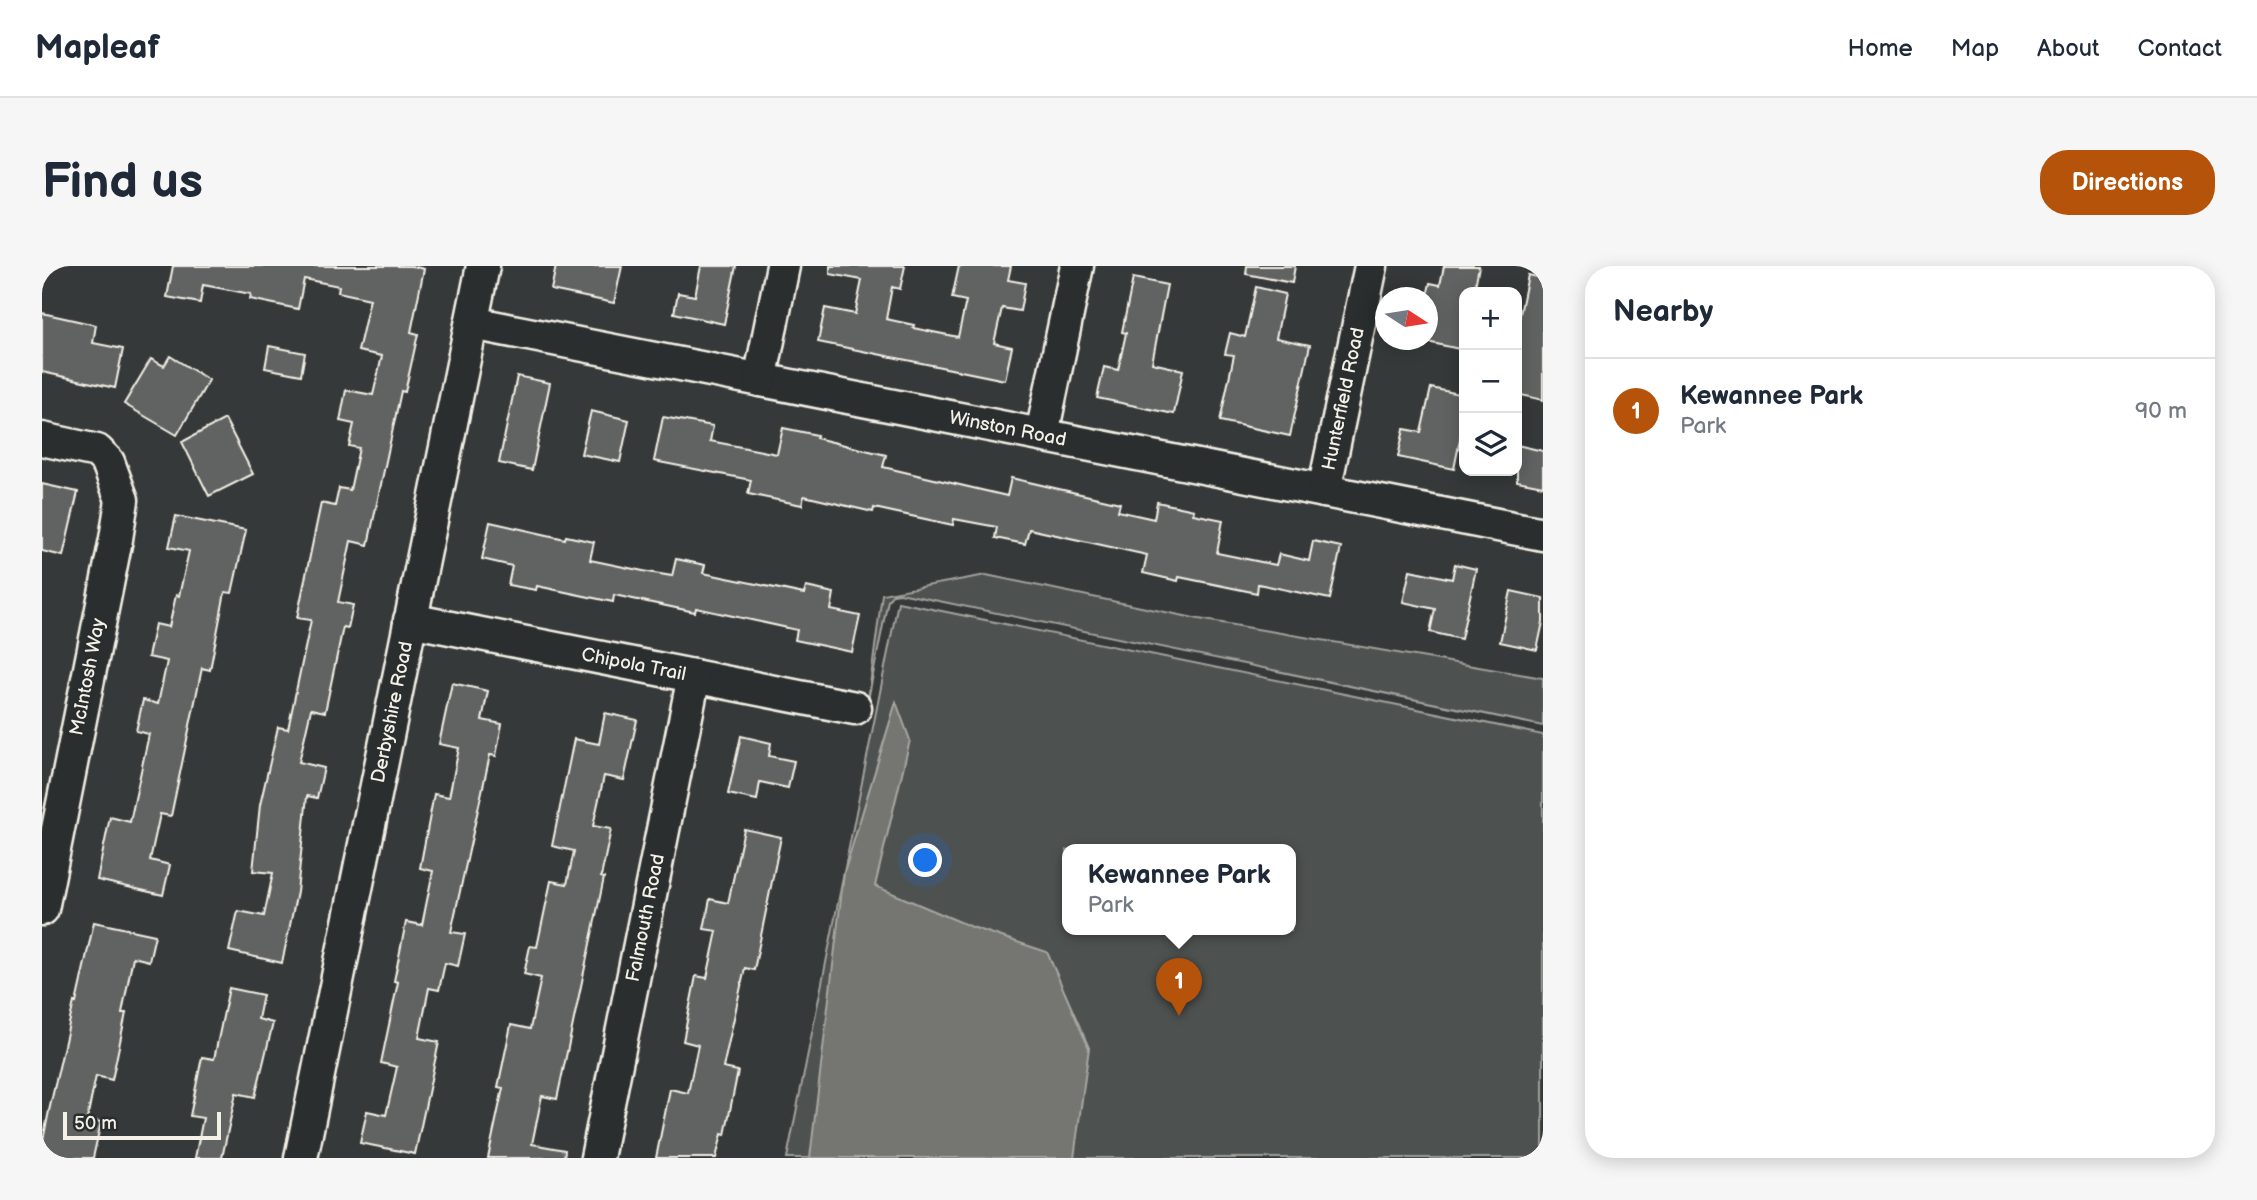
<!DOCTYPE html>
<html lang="en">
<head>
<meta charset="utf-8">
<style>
  :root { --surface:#fff; --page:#f6f6f7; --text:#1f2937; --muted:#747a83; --line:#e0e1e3; --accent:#b45309 }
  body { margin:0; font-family:"Balsamiq Sans",sans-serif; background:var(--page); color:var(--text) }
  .controls { position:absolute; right:21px; top:21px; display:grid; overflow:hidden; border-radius:14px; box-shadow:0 4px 18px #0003 }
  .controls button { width:63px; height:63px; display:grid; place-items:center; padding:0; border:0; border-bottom:2px solid var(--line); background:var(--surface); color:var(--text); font:35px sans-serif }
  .compass { position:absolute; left:1333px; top:21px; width:63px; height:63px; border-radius:50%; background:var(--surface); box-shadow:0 4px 18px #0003; rotate:102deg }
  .scale { position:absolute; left:21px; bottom:18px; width:158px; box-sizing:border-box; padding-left:7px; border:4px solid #f4f1e8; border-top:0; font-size:19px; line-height:24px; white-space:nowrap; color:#f4f1e8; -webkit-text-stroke:5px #2a2d2e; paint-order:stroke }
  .you { position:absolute; left:884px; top:595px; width:24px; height:24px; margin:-18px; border:5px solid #fff; border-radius:50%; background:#1a73e8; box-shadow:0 0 0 10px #1a73e833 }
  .badge { display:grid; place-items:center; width:46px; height:46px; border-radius:50%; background:var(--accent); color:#fff; font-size:23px; font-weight:700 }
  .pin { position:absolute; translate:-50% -58px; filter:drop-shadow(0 2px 4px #0008) }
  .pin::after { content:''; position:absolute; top:37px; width:24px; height:21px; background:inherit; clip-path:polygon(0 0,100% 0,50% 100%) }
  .popup { position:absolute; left:1020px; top:578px; width:234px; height:91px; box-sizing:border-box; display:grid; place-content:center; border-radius:14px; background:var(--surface); filter:drop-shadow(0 2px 5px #0005); font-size:23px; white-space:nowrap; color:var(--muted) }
  .popup b { font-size:26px; color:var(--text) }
  .popup::after { content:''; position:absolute; left:50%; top:100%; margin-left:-14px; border:14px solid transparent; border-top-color:var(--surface) }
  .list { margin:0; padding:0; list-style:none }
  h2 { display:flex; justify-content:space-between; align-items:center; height:91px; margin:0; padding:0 28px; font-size:30px }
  h2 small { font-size:23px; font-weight:400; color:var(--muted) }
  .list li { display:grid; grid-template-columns:46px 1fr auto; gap:21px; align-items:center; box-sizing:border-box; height:105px; padding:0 28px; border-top:2px solid var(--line) }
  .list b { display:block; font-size:26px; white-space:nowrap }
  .list p { margin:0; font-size:23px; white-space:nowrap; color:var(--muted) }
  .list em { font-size:23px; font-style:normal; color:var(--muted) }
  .icon { flex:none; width:38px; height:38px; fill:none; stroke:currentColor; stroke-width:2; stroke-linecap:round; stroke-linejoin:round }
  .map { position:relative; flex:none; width:1501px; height:892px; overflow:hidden; border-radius:28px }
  header { display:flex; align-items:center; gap:42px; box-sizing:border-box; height:98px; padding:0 35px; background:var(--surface); border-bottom:2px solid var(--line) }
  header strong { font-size:33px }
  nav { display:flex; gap:38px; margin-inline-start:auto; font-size:24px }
  .intro { display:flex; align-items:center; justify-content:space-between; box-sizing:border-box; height:168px; padding:0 42px }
  h1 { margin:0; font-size:49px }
  .button { padding:18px 32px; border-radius:28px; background:var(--accent); color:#fff; font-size:24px; font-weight:700 }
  main { display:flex; gap:42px; padding:0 42px }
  aside { flex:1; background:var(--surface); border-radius:28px; box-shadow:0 4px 18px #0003 }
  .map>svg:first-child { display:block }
  .green { fill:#4e514f; stroke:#a1a19c; stroke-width:2; fill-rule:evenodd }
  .water { fill:#757572; stroke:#a8a7a1; stroke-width:2 }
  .building { fill:#616362; stroke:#f4f1e8; stroke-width:2 }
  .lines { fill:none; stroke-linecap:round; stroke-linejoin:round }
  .minor-casing { stroke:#f4f1e8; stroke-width:37 }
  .minor { stroke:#2a2d2e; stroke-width:32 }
  .labels { text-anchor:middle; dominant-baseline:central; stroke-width:5; stroke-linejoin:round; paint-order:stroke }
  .street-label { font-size:19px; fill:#f4f1e8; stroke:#2a2d2e }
</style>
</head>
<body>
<header>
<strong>Mapleaf</strong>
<nav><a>Home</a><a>Map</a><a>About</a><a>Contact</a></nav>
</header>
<div class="intro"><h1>Find us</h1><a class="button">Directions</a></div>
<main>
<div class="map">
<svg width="1501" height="892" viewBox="0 0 1501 892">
  <rect width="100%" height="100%" fill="#363939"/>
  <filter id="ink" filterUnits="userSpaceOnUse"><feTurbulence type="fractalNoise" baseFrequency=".0143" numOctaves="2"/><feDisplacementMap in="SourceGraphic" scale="14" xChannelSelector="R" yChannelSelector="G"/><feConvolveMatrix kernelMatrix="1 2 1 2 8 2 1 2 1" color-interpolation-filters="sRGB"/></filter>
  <g filter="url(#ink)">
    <path class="green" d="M 944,309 L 1157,353 L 1501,412 L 1501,460 L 858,327 L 851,328 L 846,334 L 826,434 L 840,328 Z
      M 856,336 L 1501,469 L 1501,892 L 745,892 ZM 1025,584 L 1249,584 L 1249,664 L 1025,664 Z"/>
    <path class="water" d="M 854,436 L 868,474 L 833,620 L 930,661 L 1005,686 L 1047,782 L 1032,892 L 768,892 L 802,607 Z"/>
    <path class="building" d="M 131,0 L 370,0 L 382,3 L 369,66 L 376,68 L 363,126 L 359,125 L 326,279 L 309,275 L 296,336 L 311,339 L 306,362 L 301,361 L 283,446 L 269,443 L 257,496 L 282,502 L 275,532 L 265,530 L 255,626 L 240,697 L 187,685 L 196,645 L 222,650 L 231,607 L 211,605 L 218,539 L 236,461 L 246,463 L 269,354 L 255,352 L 279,237 L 293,240 L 297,222 L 308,224 L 317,182 L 307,180 L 312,158 L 298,155 L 304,124 L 331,129 L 340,90 L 316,85 L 328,33 L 296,26 L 297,20 L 262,13 L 256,43 L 208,33 L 209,28 L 161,19 L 158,37 L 125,31 Z
      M 514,0 L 580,0 L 572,37 L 509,24 Z
      M 659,0 L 694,0 L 682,58 L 632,47 L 636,27 L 653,30 Z
      M 788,0 L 863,0 L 858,23 L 850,21 L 844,53 L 872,59 L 871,62 L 916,71 L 924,35 L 910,32 L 917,0 L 969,0 L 966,14 L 983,17 L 978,45 L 960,42 L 952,77 L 970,81 L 963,114 L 776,76 L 783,42 L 813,48 L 820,14 L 788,8 Z
      M 1205,0 L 1253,0 L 1250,17 L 1204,8 Z
      M 1402,0 L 1437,0 L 1432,26 L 1422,26 L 1422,84 L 1385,76 L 1385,30 L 1388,17 L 1398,19 Z
      M 1486,9 L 1501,12 L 1501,134 L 1475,128 L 1475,63 Z
      M 1091,12 L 1125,19 L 1110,97 L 1141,104 L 1132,148 L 1055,132 L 1062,101 L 1076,104 L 1084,67 L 1080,66 Z
      M 1214,21 L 1243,28 L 1234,72 L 1268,79 L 1248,170 L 1178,155 L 1192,89 L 1183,88 L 1188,67 L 1203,71 Z
      M 0,47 L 54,59 L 51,77 L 81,83 L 73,122 L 0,106 Z
      M 227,80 L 263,87 L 259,109 L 223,102 Z
      M 128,90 L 167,114 L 135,169 L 82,138 L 109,93 L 122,100 Z
      M 475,110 L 508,117 L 490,204 L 457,197 Z
      M 1389,122 L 1422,129 L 1422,154 L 1412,203 L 1356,191 L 1362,163 L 1379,166 Z
      M 549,145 L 587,154 L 578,196 L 539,188 Z
      M 621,151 L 671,160 L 668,175 L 735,188 L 741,162 L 775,169 L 774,172 L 844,189 L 841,201 L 965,230 L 969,212 L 1078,237 L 1076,245 L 1112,253 L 1115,236 L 1152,244 L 1151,248 L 1181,254 L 1175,287 L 1234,299 L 1237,288 L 1267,295 L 1271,275 L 1299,281 L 1288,333 L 1216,318 L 1215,327 L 1137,311 L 1136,315 L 1101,307 L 1105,289 L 987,263 L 983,278 L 953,272 L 955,261 L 912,253 L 911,259 L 832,242 L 831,246 L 762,230 L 760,239 L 706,228 L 709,214 L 612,195 Z
      M 183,153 L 211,208 L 167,230 L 140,176 Z
      M 1475,179 L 1501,185 L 1501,220 L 1475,215 Z
      M 0,218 L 36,226 L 21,290 L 0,285 Z
      M 134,250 L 204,264 L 190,327 L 183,326 L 168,404 L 160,402 L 129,550 L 118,548 L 108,594 L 128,599 L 121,629 L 55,614 L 68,551 L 88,556 L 107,468 L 94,465 L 101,434 L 116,438 L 125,395 L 106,391 L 113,358 L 127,361 L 134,329 L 137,330 L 147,285 L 127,281 Z
      M 448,256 L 523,273 L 524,270 L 552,276 L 548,294 L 606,306 L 630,310 L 634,293 L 663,299 L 661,307 L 762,328 L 764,321 L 792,327 L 789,344 L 818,350 L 810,386 L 753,374 L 755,364 L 654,342 L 653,346 L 572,329 L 571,336 L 495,320 L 494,324 L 466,319 L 470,300 L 440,293 Z
      M 1413,298 L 1434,303 L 1419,373 L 1388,366 L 1393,343 L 1361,336 L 1368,304 L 1410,313 Z
      M 1469,325 L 1501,332 L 1501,356 L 1495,384 L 1458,376 Z
      M 410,417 L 446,425 L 440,454 L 460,458 L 454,490 L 448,489 L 409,666 L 423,668 L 416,700 L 403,697 L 397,724 L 387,722 L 377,772 L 397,776 L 373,888 L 318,877 L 325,845 L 344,849 L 355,801 L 339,797 L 356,716 L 352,715 L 364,656 L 380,659 L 391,605 L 378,602 L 392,528 L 407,531 L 417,482 L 397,478 Z
      M 563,447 L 595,454 L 582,514 L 562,510 L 551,560 L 569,563 L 559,611 L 562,612 L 515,833 L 500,830 L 490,878 L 523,884 L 522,892 L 446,892 L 461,822 L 456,821 L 469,759 L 488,763 L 499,712 L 482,708 L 488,680 L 495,681 L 509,615 L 525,618 L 532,585 L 510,580 L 532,473 L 557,478 Z
      M 699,470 L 729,477 L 727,490 L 752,495 L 746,522 L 718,516 L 715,534 L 686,528 Z
      M 702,563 L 739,571 L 712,704 L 703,702 L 681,802 L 696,805 L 683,869 L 680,868 L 674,892 L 614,892 L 628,823 L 646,827 L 656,779 L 641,775 L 654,710 L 665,712 L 675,665 L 662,663 L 668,633 L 686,637 Z
      M 52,656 L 113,669 L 107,695 L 91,691 L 80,747 L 84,747 L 70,814 L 54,810 L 45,853 L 59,856 L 51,892 L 0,892 L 0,879 L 7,845 L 32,736 L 34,737 Z
      M 187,722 L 221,729 L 216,753 L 231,757 L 213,831 L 194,827 L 180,892 L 153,892 L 161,852 L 148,850 L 160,791 L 172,793 Z"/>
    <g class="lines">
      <g class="minor-casing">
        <g id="minor">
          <path id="s1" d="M 430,57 L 1501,268"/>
          <path d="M 718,114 L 741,0"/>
          <path d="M 1000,168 L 1035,0"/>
          <path d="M 0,173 L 55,185 L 66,196 L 80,234 L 74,273 L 0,643"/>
          <path id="s2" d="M 1282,225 L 1329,0"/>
          <path id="s3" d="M 368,354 L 813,442"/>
          <path id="s4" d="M 259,892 L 441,0"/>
          <path id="s5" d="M 555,892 L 652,410"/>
        </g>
      </g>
      <use href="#minor" class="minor"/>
    </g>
  </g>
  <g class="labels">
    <g class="street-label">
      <text stroke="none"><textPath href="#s2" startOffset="94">Hunterfield Road</textPath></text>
      <text stroke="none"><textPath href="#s1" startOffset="546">Winston Road</textPath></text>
      <text stroke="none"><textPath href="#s3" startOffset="228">Chipola Trail</textPath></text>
      <text transform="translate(46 411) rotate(-79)">McIntosh Way</text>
      <text stroke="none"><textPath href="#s4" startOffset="455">Derbyshire Road</textPath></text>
      <text stroke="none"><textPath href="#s5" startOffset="245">Falmouth Road</textPath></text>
    </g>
  </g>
</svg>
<div class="controls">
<button>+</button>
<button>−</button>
<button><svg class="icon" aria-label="layers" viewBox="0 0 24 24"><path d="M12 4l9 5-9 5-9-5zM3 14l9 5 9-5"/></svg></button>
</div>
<svg class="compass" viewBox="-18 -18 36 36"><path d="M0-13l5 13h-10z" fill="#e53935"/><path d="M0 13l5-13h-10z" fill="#747a83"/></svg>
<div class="scale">50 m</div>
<div class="you"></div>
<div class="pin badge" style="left:1137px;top:750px">1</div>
<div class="popup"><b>Kewannee Park</b>Park</div>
</div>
<aside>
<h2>Nearby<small></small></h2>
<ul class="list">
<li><span class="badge">1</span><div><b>Kewannee Park</b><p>Park</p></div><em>90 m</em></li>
</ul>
</aside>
</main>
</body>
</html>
